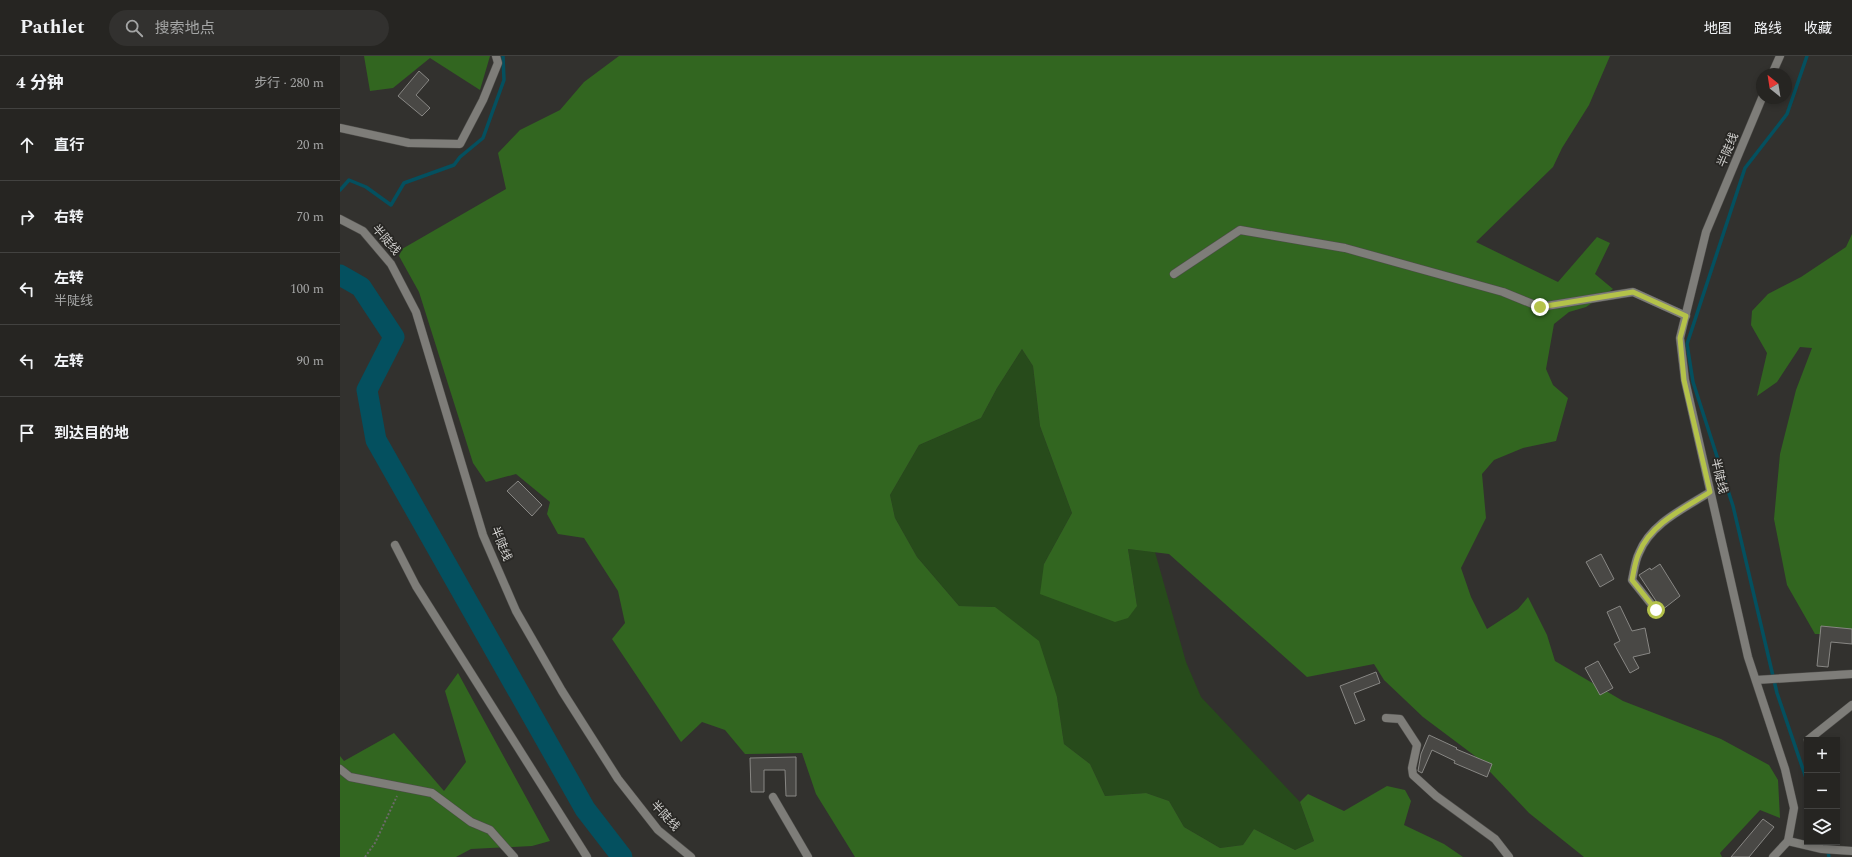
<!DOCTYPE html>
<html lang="zh">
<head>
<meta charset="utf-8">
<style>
  :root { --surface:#262522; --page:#32312f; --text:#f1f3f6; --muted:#a4a5a5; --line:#424240 }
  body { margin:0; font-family:Spectral,"Noto Sans SC",serif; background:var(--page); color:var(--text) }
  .controls { position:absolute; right:12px; bottom:12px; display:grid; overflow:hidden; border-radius:0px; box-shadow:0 2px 6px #0003 }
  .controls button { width:36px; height:36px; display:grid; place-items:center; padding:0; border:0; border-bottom:1px solid var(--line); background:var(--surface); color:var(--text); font:20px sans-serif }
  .compass { position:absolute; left:1416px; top:12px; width:36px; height:36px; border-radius:50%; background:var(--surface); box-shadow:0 2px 6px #0003; rotate:330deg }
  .stop { position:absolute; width:12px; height:12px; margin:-9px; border:3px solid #b4c24a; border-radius:50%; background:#fff }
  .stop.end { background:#b4c24a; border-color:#fff; box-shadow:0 1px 4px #0008 }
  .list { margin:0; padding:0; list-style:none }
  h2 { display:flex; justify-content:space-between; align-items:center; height:52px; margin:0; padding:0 16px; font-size:17px }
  h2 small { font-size:13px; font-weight:400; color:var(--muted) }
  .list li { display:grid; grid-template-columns:26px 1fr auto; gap:12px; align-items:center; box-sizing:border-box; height:72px; padding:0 16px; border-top:1px solid var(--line) }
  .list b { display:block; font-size:15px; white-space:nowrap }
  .list p { margin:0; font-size:13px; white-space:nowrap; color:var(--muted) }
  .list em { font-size:13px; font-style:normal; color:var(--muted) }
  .icon { flex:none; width:22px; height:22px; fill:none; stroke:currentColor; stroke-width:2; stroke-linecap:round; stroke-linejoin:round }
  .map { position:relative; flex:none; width:1512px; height:801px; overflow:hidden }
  header { display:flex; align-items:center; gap:24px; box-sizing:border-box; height:56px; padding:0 20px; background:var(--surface); border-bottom:1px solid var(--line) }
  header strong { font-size:19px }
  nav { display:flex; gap:22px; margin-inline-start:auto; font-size:14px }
  .search { width:280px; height:36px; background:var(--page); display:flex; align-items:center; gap:10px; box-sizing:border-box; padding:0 14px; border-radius:22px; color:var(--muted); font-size:15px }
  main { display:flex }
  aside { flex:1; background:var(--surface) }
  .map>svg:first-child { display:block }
  .green { fill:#274b1b }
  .forest { fill:#326620 }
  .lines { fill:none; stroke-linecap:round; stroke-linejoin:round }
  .stream { stroke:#04505f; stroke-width:3.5 }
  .river { stroke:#04505f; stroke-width:21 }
  .building { fill:#494845; stroke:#888784 }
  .minor-casing { stroke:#4e4d4a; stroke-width:9 }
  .tertiary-casing { stroke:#4e4d4a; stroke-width:9 }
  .path { stroke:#6b6a68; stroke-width:2; stroke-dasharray:2 2; stroke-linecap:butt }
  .minor { stroke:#7e7d79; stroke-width:8 }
  .tertiary { stroke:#7e7d79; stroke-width:8 }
  .route { stroke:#b4c24a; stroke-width:5 }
  .labels { text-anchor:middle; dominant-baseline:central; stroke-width:3.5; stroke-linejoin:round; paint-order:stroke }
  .street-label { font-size:12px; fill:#d2d1cf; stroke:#282724 }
</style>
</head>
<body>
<header>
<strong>Pathlet</strong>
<div class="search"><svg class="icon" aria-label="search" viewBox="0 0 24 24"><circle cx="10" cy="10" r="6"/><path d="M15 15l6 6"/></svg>搜索地点</div>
<nav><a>地图</a><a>路线</a><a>收藏</a></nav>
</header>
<main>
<aside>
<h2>4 分钟<small>步行 · 280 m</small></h2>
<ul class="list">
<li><svg class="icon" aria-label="ahead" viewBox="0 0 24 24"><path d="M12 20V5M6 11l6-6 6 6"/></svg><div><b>直行</b></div><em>20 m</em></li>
<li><svg class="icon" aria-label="right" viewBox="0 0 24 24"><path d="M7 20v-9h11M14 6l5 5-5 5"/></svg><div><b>右转</b></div><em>70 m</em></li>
<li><svg class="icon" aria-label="left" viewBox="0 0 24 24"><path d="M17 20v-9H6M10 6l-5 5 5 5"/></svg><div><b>左转</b><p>半陡线</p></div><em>100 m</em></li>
<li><svg class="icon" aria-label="left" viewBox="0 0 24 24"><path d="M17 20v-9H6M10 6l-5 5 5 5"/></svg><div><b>左转</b></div><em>90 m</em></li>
<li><svg class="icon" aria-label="arrive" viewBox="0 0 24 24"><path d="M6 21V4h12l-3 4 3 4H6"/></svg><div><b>到达目的地</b></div></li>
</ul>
</aside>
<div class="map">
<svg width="1512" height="801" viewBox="0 0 1512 801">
  <rect width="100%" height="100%" fill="#32312e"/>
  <path class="green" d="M 682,293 L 693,310 L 700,370 L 732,457 L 704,508 L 797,550 L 788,493 L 815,496 L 846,606 L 861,641 L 960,746 L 974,785 L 955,794 L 914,773 L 903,789 L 880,792 L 844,771 L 829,745 L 806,737 L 765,740 L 750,708 L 724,688 L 717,641 L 655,551 L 619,550 L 577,501 L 555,462 L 550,439 L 579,389 L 641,362 L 657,332 Z"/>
  <path class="forest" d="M 24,0 L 150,0 L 140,34 L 90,2 L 53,32 L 30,35 Z
    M 279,0 L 1270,0 L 1249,49 L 1222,92 L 1213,111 L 1136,186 L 1218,226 L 1257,181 L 1270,187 L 1255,218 L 1273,233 L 1246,251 L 1229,256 L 1214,268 L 1206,313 L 1213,329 L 1228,342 L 1216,385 L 1183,392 L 1154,404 L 1142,418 L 1146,462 L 1121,512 L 1131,541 L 1147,573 L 1178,553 L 1188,541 L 1207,579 L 1215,605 L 1283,645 L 1381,683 L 1429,709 L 1438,724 L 1440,762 L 1420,754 L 1380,797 L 1382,801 L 1244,801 L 1189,757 L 1135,700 L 1083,661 L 1044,624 L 1034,608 L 967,621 L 829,498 L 788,493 L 797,550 L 788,562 L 775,566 L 700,538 L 704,508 L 732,457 L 700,370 L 693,310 L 682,293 L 657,332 L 641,362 L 579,389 L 550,439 L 555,462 L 577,501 L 619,550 L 655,551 L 699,585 L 717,641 L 724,688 L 750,708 L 765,740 L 806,737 L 829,745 L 844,771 L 880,792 L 903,789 L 914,773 L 955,794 L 974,785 L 960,746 L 968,738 L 1004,755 L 1047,730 L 1065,734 L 1071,745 L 1064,769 L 1104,788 L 1123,801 L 515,801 L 476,738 L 462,697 L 405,698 L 385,674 L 362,666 L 341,686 L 272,583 L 285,567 L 278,535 L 244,482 L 218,478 L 207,458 L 210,446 L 176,418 L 146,426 L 133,407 L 79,236 L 59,200 L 62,193 L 166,133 L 158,97 L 180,74 L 220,54 L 244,26 Z
    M 1512,178 L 1512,578 L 1475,578 L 1447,529 L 1434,463 L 1440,398 L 1456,334 L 1472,292 L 1460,291 L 1437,326 L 1417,340 L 1427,297 L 1411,269 L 1412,255 L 1428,238 L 1461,221 L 1506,191 Z
    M 118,617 L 210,785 L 192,790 L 131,793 L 116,801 L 0,801 L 0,700 L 4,705 L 54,677 L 104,735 L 126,706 L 105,635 Z"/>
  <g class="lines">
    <path class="stream" d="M 1467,0 L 1447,58 L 1405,112 L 1347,288 L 1353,326 L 1393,450 L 1437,637 L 1467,725
      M 0,134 L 9,124 L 26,131 L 51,149 L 64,127 L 114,109 L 120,101 L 143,82 L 164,24 L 163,0
      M 1486,786 L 1489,801"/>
    <path class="river" d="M 0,219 L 21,231 L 54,281 L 27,334 L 36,384 L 245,753 L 282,801"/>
  </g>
  <path class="building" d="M 79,15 L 89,24 L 76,39 L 90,52 L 82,60 L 58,40 Z
    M 178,425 L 202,449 L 192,460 L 167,435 Z
    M 1261,498 L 1274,523 L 1260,531 L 1246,506 Z
    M 1320,508 L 1340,540 L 1322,554 L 1299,519 L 1310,512 L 1311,514 Z
    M 1280,550 L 1292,575 L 1305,572 L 1310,597 L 1293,601 L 1299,612 L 1290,617 L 1274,588 L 1280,585 L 1267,556 Z
    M 1481,570 L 1512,573 L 1512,588 L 1491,586 L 1488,611 L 1477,610 Z
    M 1258,605 L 1273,632 L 1260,639 L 1245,612 Z
    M 1036,616 L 1040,627 L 1014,637 L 1025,664 L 1015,668 L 1000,630 Z
    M 1089,679 L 1117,692 L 1116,693 L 1152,708 L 1147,721 L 1114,707 L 1115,705 L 1092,694 L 1082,717 L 1078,715 L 1081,698 Z
    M 456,701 L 456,740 L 446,740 L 445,714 L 424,714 L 424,736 L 411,736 L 410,702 Z
    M 1423,763 L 1434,771 L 1409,801 L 1391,801 Z"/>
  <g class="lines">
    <g class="minor-casing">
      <path id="minor" d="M 0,72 L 69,87 L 120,88 L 143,44 L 158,7 L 156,0
        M 834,218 L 900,174 L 1005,192 L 1163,236 L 1200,251 L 1293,236 L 1346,260
        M 55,489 L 76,530 L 247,801
        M 1316,554 L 1292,524 C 1294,515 1295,505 1299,497 C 1311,467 1345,452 1370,436
        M 1416,624 L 1512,618
        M 1046,662 L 1060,663 L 1077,689 L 1072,712 L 1073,719 L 1096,740 L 1155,783 L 1169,801
        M 1468,684 L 1512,649
        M 0,713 L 10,721 L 92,737 L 131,766 L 150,774 L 174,801
        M 433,741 L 468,801
        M 1448,785 L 1482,793 L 1512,795"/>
    </g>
    <g class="tertiary-casing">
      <path id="tertiary" d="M 1432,18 L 1440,0
        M 1422,42 L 1366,176 L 1340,282 L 1345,324 L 1408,601 L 1445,713 L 1454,752 L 1448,785 L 1433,801
        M 0,163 L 23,175 L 51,208 L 76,256 L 143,479 L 176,555 L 222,635 L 278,723 L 318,774 L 351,801"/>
    </g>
    <path class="path" d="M 25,801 L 35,787 L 57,740"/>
    <use href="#minor" class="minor"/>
    <use href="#tertiary" class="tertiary"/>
  </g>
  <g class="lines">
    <path class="route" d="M 1200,251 L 1293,236 L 1346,260 L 1340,282 L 1344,324 L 1370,436 C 1345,452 1311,467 1299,497 C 1295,505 1294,515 1292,524 L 1316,554"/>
  </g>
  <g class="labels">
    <g class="street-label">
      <text transform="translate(1388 94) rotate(-67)">半陡线</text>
      <text transform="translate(46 184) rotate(49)">半陡线</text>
      <text transform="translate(1379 420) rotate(77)">半陡线</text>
      <text transform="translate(161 488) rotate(68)">半陡线</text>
      <text transform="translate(325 760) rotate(47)">半陡线</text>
    </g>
  </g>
</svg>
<div class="controls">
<button>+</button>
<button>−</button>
<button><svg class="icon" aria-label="layers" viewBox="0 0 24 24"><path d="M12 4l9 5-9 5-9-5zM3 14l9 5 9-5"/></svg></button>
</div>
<svg class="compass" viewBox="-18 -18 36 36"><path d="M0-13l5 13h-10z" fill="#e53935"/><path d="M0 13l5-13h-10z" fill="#a4a5a5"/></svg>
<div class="stop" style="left:1316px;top:554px"></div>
<div class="stop end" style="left:1200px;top:251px"></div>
</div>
</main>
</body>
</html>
